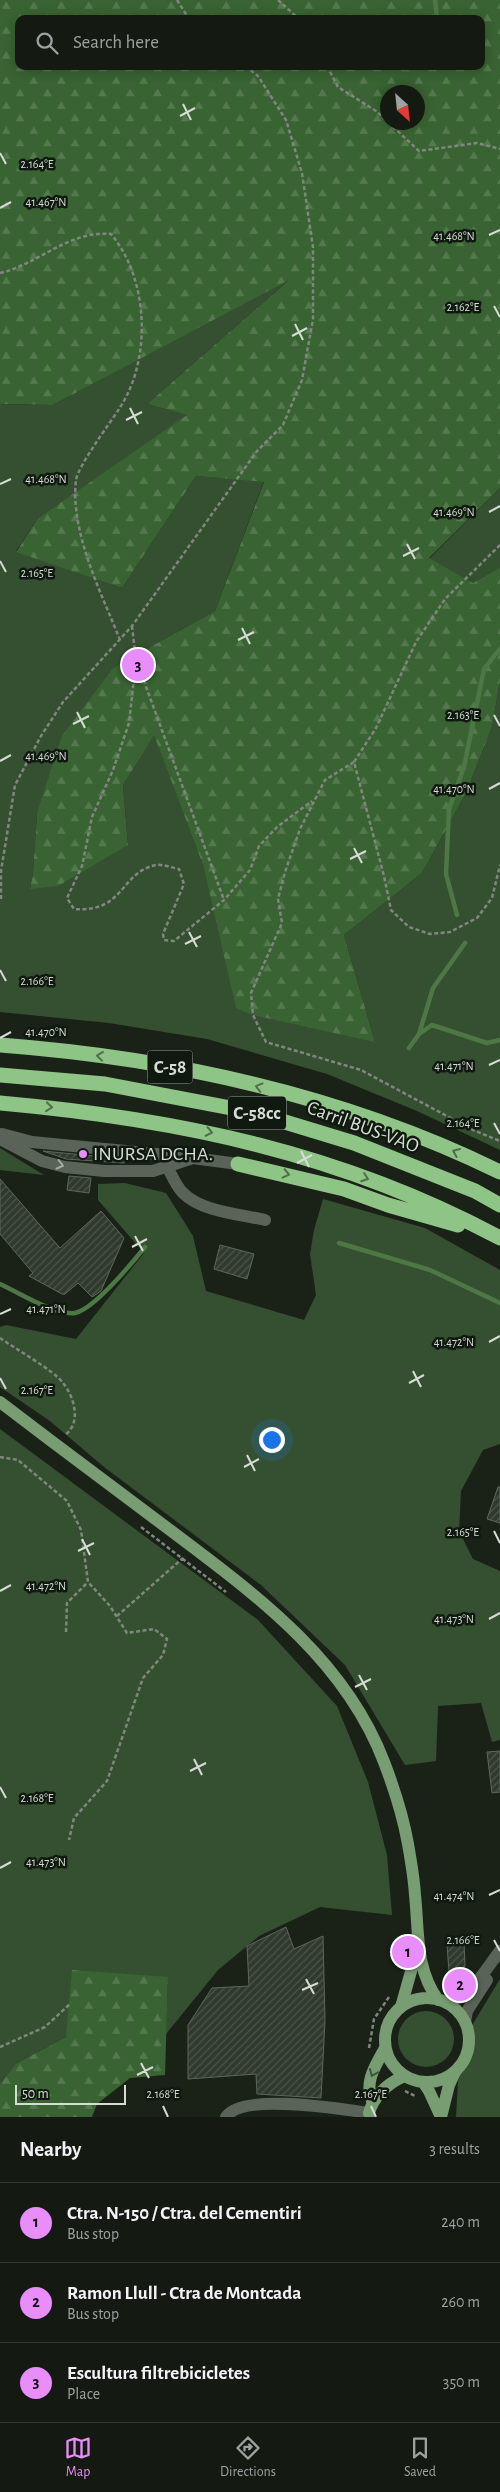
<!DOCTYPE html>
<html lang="en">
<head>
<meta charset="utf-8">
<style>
  :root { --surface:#141a12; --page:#1d231b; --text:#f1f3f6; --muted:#9da19f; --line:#333832; --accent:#ea8dfc }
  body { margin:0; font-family:"Alegreya Sans",sans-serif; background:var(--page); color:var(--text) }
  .compass { position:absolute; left:380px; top:85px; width:45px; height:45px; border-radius:50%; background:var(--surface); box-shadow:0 2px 12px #0003; rotate:153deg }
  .scale { position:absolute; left:15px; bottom:12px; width:111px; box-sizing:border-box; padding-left:5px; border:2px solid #d6dcd5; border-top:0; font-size:14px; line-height:18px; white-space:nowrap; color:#d6dcd5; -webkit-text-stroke:4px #10190f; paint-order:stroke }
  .you { position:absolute; left:271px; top:1439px; width:18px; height:18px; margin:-12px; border:4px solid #fff; border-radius:50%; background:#1a73e8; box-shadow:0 0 0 8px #1a73e833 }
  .badge { display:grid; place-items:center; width:32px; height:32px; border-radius:50%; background:var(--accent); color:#111; font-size:16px; font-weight:700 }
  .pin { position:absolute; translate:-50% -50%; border:2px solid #fff; box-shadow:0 1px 5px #0006 }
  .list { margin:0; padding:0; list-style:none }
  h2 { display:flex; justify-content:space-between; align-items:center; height:65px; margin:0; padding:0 20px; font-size:21px }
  h2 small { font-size:16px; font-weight:400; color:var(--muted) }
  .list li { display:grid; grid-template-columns:32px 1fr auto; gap:15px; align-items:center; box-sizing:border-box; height:80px; padding:0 20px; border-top:1px solid var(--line) }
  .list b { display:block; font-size:19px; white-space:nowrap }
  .list p { margin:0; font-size:16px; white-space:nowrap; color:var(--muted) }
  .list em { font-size:16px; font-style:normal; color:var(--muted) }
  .icon { flex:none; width:28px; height:28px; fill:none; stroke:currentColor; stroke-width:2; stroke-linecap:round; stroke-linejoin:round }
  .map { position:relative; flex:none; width:500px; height:2117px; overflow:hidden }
  .search { position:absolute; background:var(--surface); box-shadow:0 2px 12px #0003; left:15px; right:15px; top:15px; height:55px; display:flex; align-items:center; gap:12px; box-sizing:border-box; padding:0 18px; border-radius:10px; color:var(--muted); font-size:19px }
  .sheet { height:305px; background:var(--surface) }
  nav { display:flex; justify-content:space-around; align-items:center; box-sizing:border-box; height:70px; border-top:1px solid var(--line); background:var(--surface); font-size:14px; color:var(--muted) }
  nav a { display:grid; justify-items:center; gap:2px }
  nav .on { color:var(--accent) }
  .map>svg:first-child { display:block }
  .grass { fill:#355030 }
  .forest { fill:url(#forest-firs); fill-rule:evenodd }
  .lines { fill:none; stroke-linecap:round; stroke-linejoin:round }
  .stream { stroke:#4d7845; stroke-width:4.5 }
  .building { fill:url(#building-hatch); stroke:#5d675b }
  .path { stroke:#80877e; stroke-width:2.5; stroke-dasharray:4 2.5; stroke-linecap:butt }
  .minor { stroke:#596357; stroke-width:12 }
  .major { stroke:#799d73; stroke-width:12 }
  .highway { stroke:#8ec485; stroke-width:15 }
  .oneway { stroke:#4f6e4a }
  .oneway2 { stroke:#a4aca3 }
  .oneway3 { stroke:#3f543c }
  .ticks { fill:none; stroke:#d6dcd5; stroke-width:2 }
  .poi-dot { fill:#ea8dfc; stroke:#10190f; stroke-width:2 }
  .labels { text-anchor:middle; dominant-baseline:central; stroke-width:5; stroke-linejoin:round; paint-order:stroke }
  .shield { fill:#10190f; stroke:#9ba29a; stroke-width:1 }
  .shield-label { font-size:19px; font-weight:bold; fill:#d6dcd5 }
  .street-label { font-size:20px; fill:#d6dcd5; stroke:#10190f }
  .poi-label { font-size:20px; fill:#d6dcd5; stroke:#10190f; text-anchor:start }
  .ticks-label { font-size:12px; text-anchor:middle; fill:#d6dcd5; stroke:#10190f; stroke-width:5; stroke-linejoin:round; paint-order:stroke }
</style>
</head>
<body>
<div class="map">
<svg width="500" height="2117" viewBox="0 0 500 2117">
  <defs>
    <pattern id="forest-firs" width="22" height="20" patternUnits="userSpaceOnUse" patternTransform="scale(1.25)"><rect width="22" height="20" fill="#396332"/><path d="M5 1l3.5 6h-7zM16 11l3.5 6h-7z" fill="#55794f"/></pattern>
    <pattern id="building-hatch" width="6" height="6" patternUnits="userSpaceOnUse" patternTransform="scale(1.25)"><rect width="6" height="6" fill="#30392e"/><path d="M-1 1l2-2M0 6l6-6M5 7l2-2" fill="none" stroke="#4d554b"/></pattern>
  </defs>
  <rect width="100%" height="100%" fill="#1a2218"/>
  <path class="grass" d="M 291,278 L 147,404 L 188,415 L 38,518 L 16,551 L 122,588 L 196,476 L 264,481 L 215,611 L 114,667 L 37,813 L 33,873 L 30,889 L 128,845 L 123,785 L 154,734 L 204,868 L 375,1042 L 344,935 L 422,873 L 466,793 L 492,727 L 500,681 L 500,1150 L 417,1111 L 327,1074 L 207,1039 L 109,1023 L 0,1012 L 0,404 L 53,405 Z
    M 500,488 L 500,567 L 473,583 L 429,559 Z
    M 0,1148 L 44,1175 L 0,1170 Z
    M 125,1183 L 166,1193 L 193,1236 L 206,1291 L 304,1320 L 316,1295 L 310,1254 L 314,1230 L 323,1199 L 425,1228 L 500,1270 L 500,1444 L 483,1450 L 461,1491 L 459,1531 L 473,1559 L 500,1571 L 500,1740 L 492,1742 L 481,1703 L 438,1706 L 436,1761 L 405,1765 L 345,1665 L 261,1585 L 104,1467 L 50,1421 L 0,1387 L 0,1327 L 6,1325 L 76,1339 L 144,1253 L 98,1200 L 98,1184 Z
    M 0,1429 L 258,1620 L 337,1706 L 368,1782 L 387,1855 L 392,1915 L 320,1907 L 259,1936 L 218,1970 L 166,2034 L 168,1977 L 66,2037 L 15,2064 L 0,2084 Z
    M 500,1979 L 500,2117 L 456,2117 L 458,2082 L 471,2027 Z
    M398 2039a28 28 0 1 1 56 0a28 28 0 1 1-56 0Z"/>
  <path class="forest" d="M 0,0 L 500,0 L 500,488 L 429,558 L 473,583 L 500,567 L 500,681 L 492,727 L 466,793 L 422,873 L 344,935 L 375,1042 L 253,1015 L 236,1008 L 204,868 L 154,735 L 123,785 L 128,845 L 58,886 L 30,889 L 33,873 L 37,813 L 62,736 L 114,667 L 215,611 L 264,482 L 196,476 L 122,588 L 16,552 L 38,518 L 187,415 L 147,404 L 289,280 L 53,405 L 0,404 ZM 19,19 L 481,19 L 481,66 L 19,66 ZM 418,92 L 418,122 L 388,122 L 388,92 Z
    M 72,1970 L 168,1977 L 165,2075 L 130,2078 L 97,2104 L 92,2117 L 0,2117 L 0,2084 L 15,2064 L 66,2037 Z"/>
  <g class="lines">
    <path class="stream" d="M 435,0 L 437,19
      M 420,66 L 420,67
      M 457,915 L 446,874 L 449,809 L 464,767 L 484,669 L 500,649
      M 419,1034 L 432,1025 L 487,1043 L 500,1040
      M 409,1048 L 419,1034 L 433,988 L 465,943
      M 339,1243 L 430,1270 L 500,1303
      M 0,1284 C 18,1292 56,1316 75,1313 C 94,1309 132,1263 145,1247"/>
  </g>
  <path class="building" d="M 43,1151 L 125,1159 L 124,1163 L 66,1159 Z
    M 69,1176 L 91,1178 L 89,1193 L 67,1190 Z
    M 0,1179 L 60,1248 L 101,1211 L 124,1238 L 101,1291 L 92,1297 L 78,1283 L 65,1294 L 62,1294 L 29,1276 L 33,1273 L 0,1234 Z
    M 220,1245 L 254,1254 L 247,1279 L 214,1269 Z
    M 498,1487 L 500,1487 L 500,1523 L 487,1519 Z
    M 500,1751 L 500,1792 L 492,1793 L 487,1752 Z
    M 286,1927 L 294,1949 L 323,1936 L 325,2021 L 321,2098 L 257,2094 L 256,2074 L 188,2079 L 188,2025 L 212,1988 L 249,1986 L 247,1946 Z
    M 464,1943 L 465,1966 L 450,1985 L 447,1945 Z"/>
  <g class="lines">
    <path class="path" d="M 177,0 L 189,19
      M 278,0 L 299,19
      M 327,66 L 338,87 L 376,111 L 388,122
      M 388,122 L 419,151 L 477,143 L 500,149
      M 0,273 C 39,264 69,230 111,234 C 149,279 152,360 119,409 C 110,423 78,466 76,480 C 70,532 101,592 120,640
      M 500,545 L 445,599 L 416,642 L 376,728 L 354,762 L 384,876 L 391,910 L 409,927 L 430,934 L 450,932 L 477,918 L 492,898 L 500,865
      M 132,626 L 136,661 L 129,723 L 113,770 L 92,817 L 82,866 L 67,898 L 74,909 C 125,913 120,872 156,865 C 163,864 173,868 179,869 L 184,884 L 163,934 L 164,940 L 174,941 L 224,900 L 250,870 L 259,846 L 277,827 L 312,801
      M 137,662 L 224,900
      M 354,762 L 325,780 L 300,829 L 285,872 L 278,899 L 282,923 L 251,993 L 253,1015 L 266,1042 L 361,1070 L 473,1130 L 500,1141
      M 1,899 L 1,871 L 15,785 L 41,736 L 63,702 L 132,626 L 257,451 L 283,425 L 302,380 L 313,319 L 313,247 L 302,173 L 286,120 L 258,76 L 245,66
      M 0,1338 C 14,1348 55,1371 63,1383 C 74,1396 82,1423 65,1435
      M 0,1457 L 18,1460 L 67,1501 L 81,1530 L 88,1582 L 110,1606 L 127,1633 L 154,1629 L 167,1639 L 163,1655 L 143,1678 L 107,1781 L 74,1818 L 69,1840
      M 141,1527 L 226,1592
      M 117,1616 L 183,1558
      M 66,1632 L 67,1603 L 88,1582
      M 0,2047 L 45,2027 L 71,2003
      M 369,2048 L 374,2019 L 389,1997
      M 405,2091 L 415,2096"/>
    <path class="minor" d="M 2,1134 L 32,1142 L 188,1157
      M 0,1139 L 42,1161 L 65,1167 L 104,1171 L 153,1171 L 193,1158 L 238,1164
      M 167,1166 C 172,1176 176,1186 183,1193 C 202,1212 240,1214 265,1220
      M 447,2003 C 471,1997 485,1970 500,1951
      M 465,2022 L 467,2011 L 487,1980
      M 226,2117 C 242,2092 340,2109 369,2113 L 369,2117"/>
    <path class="major" d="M 0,1402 C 55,1444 110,1485 166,1527 C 252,1592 344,1657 384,1762 C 394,1788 403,1816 408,1844 C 411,1861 414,1878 415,1895 C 419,1932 415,1968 438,2000
      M385 2040a42 42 0 1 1 84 0a42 42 0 1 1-84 0Z
      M 401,2007 L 417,1950
      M 423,2082 L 429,2091 L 441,2117
      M 372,2101 C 364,2081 376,2065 385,2048
      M 369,2113 C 374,2095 387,2084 404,2076
      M 441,2117 L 449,2085 L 455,2072"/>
    <path class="highway" d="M 0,1045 C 171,1058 345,1096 500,1172
      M 0,1075 L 105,1084 L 252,1112 L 354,1143 L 475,1191 L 500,1205
      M 0,1103 C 178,1119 341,1153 500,1238
      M 238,1164 L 344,1189 L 388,1205 L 458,1225"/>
  </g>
  <defs><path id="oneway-chevron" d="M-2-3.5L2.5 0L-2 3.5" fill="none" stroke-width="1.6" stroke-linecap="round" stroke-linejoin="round" transform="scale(1.25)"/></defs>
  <g class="oneway">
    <use href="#oneway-chevron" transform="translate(100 1056) rotate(-173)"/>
    <use href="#oneway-chevron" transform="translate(259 1087) rotate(-165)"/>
    <use href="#oneway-chevron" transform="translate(49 1107) rotate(5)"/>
    <use href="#oneway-chevron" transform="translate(209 1132) rotate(12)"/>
    <use href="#oneway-chevron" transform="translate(456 1152) rotate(-157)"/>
    <use href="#oneway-chevron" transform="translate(286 1174) rotate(13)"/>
    <use href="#oneway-chevron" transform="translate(365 1178) rotate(20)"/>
  </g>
  <use class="oneway2" href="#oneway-chevron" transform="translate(60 1165) rotate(14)"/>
  <use class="oneway3" href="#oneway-chevron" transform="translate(373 2073) rotate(113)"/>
  <path class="ticks" d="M 183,104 L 191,120M 180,116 L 195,108M 0,153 L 6,164M 0,208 L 11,202M 489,235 L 500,230M 494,306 L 500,317M 295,324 L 303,340M 292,336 L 307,328M 130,408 L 138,424M 126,420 L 142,412M 0,484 L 11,479M 489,512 L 500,506M 407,544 L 415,559M 403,556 L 419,548M 0,561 L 6,572M 242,628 L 250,644M 238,640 L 254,632M 77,712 L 85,728M 494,715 L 500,726M 73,724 L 89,716M 0,761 L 11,755M 489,789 L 500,783M 354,848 L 362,863M 350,859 L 366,851M 189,932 L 197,947M 185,944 L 201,936M 0,970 L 6,981M 0,1038 L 11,1032M 489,1065 L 500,1060M 494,1123 L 500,1134M 301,1151 L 309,1167M 297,1163 L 312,1155M 135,1236 L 143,1251M 132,1247 L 147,1239M 0,1314 L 11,1309M 489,1342 L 500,1336M 413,1371 L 421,1387M 0,1378 L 6,1389M 409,1383 L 424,1375M 247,1455 L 255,1471M 244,1467 L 259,1459M 494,1531 L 500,1543M 82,1539 L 90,1555M 78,1551 L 94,1543M 0,1591 L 11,1585M 489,1619 L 500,1613M 359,1675 L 367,1690M 355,1687 L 371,1679M 194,1759 L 202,1775M 190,1771 L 206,1763M 0,1787 L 6,1798M 0,1868 L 11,1862M 489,1895 L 500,1890M 494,1940 L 500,1951M 306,1979 L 314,1994M 302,1990 L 318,1983M 141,2063 L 149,2078M 137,2075 L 153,2067M 163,2106 L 168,2117M 371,2106 L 376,2117"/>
  <circle class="poi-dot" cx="83" cy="1154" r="5"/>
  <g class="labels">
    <g class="shield">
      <rect x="147.5" y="1050.5" width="45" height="33" rx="4"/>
      <rect x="228" y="1096.5" width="58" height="33" rx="4"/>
    </g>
    <g class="shield-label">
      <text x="170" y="1067">C-58</text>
      <text x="257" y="1113">C-58cc</text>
    </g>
    <g class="street-label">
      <text transform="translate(363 1127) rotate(20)">Carril BUS-VAO</text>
    </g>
    <g class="poi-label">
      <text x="93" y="1154">INURSA DCHA.</text>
    </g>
  </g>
  <g class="ticks-label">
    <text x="37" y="168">2.164°E</text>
    <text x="46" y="206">41.467°N</text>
    <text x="454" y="240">41.468°N</text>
    <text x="463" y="311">2.162°E</text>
    <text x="46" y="483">41.468°N</text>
    <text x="454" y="516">41.469°N</text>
    <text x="37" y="577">2.165°E</text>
    <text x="463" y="719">2.163°E</text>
    <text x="46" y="760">41.469°N</text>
    <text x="454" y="793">41.470°N</text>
    <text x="37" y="985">2.166°E</text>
    <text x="46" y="1036">41.470°N</text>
    <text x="454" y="1070">41.471°N</text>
    <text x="463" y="1127">2.164°E</text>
    <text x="46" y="1313">41.471°N</text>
    <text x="454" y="1346">41.472°N</text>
    <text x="37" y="1394">2.167°E</text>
    <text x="463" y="1536">2.165°E</text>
    <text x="46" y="1590">41.472°N</text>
    <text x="454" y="1623">41.473°N</text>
    <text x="37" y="1802">2.168°E</text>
    <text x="46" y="1866">41.473°N</text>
    <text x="454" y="1900">41.474°N</text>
    <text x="463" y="1944">2.166°E</text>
    <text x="163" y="2098">2.168°E</text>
    <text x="371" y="2098">2.167°E</text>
  </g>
</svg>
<svg class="compass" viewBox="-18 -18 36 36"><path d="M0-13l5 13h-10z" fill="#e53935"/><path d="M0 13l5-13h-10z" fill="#9da19f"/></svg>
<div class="scale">50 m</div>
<div class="you"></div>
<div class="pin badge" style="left:408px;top:1952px">1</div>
<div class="pin badge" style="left:460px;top:1985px">2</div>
<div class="pin badge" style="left:138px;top:665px">3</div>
<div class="search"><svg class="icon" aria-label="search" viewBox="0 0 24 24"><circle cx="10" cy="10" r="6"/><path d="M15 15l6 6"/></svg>Search here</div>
</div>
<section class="sheet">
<h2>Nearby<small>3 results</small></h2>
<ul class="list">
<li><span class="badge">1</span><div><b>Ctra. N-150 / Ctra. del Cementiri</b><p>Bus stop</p></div><em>240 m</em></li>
<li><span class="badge">2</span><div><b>Ramon Llull - Ctra de Montcada</b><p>Bus stop</p></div><em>260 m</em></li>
<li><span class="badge">3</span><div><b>Escultura filtrebicicletes</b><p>Place</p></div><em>350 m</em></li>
</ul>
</section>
<nav>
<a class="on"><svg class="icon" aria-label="map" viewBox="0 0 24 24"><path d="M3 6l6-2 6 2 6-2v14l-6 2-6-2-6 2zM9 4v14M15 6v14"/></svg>Map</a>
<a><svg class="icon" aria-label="directions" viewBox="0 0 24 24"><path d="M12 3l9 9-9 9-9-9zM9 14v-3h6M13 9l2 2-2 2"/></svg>Directions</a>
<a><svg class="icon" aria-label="saved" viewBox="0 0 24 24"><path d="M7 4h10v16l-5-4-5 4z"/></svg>Saved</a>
</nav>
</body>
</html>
